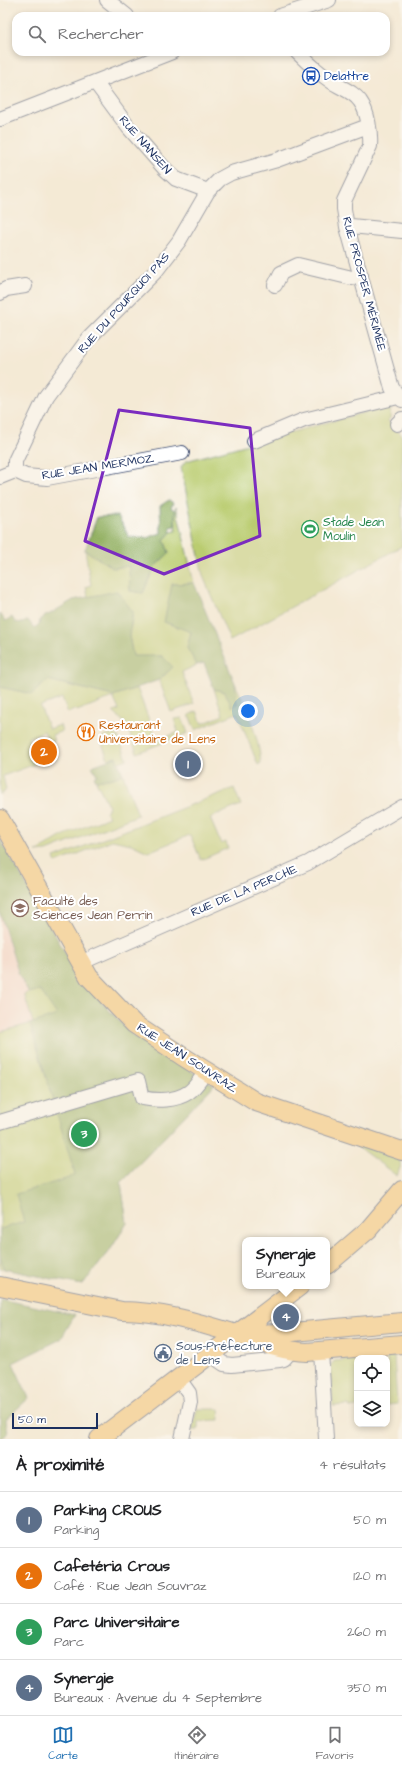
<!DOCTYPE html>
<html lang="fr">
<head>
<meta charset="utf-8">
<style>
  :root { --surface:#fff; --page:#f6f6f6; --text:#202124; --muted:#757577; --line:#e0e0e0; --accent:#1f6fb2 }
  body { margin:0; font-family:"Architects Daughter",sans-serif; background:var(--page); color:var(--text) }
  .controls { position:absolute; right:12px; bottom:12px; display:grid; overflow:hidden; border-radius:8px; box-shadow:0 2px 6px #0003 }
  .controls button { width:36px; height:36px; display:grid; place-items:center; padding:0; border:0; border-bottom:1px solid var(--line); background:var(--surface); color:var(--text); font:20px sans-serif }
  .scale { position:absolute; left:12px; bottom:10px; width:86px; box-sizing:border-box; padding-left:4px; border:2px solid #1b2f5e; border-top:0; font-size:11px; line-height:14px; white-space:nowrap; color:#1b2f5e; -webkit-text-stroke:3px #fff; paint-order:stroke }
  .you { position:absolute; left:248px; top:711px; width:14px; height:14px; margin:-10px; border:3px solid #fff; border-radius:50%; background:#1a73e8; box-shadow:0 0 0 6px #1a73e833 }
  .badge { display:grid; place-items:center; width:26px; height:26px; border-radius:50%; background:var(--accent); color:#fff; font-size:13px; font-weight:700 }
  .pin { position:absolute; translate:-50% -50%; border:2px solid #fff; box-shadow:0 1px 4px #0006 }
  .popup { position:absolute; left:242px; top:1237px; width:88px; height:52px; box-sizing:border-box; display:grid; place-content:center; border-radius:8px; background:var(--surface); filter:drop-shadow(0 1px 3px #0005); font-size:13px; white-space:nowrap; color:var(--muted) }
  .popup b { font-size:15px; color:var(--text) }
  .popup::after { content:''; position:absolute; left:50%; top:100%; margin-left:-8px; border:8px solid transparent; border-top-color:var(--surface) }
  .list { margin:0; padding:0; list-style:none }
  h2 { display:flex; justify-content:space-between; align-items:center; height:52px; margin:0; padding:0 16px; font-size:17px }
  h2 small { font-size:13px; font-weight:400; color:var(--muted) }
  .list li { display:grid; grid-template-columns:26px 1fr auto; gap:12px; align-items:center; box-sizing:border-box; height:56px; padding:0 16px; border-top:1px solid var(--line) }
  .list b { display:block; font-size:15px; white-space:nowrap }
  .list p { margin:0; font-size:13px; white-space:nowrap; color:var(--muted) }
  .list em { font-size:13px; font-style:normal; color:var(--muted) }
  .icon { flex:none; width:22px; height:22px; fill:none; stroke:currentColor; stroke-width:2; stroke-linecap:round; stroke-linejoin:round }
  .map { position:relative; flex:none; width:402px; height:1439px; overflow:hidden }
  .search { position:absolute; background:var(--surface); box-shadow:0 2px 6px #0003; left:12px; right:12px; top:12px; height:44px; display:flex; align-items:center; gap:10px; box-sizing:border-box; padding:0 14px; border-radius:12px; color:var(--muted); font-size:15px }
  .sheet { height:276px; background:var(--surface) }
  nav { display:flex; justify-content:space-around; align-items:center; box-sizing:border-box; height:56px; border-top:1px solid var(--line); background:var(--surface); font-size:11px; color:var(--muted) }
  nav a { display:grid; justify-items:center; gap:2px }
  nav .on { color:var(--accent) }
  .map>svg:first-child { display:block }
  .built { fill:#f7d1c8 }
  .green { fill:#bacc70; stroke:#6a7e67 }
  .forest { fill:#93b062; stroke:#577060 }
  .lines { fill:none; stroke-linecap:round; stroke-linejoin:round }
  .minor-casing { stroke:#3c4b70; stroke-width:16 }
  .major-casing { stroke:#3c4b70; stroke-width:20 }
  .minor { stroke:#fff; stroke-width:14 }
  .major { stroke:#f7c06c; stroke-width:18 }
  .marked { fill:none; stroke:#7b2cbf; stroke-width:3; stroke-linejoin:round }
  .labels { text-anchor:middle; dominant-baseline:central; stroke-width:4; stroke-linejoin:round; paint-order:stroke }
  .transit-label { font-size:12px; fill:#164399; stroke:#fff; text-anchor:start }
  .street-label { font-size:12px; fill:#1b2f5e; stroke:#fff }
  .leisure-label { font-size:12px; fill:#27864d; stroke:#fff; text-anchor:start }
  .food-label { font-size:12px; fill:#c56008; stroke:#fff; text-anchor:start }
  .education-label { font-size:12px; fill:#785e54; stroke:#fff; text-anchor:start }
  .service-label { font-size:12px; fill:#4e5e75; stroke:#fff; text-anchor:start }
</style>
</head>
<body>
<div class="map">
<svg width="402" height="1439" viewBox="0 0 402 1439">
  <rect width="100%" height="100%" fill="#fff"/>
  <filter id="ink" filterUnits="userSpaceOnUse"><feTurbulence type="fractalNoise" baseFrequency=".025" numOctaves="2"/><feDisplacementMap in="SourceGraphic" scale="8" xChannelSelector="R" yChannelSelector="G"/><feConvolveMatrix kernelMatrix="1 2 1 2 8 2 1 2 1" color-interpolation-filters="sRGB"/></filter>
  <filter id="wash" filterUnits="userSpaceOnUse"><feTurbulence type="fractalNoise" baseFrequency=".012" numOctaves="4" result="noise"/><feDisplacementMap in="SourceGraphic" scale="16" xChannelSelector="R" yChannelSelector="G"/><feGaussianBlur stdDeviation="0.9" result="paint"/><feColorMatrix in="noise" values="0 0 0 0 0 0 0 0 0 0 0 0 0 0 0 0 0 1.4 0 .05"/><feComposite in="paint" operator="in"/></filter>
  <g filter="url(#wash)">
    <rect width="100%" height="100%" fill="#f4ead5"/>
    <path class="built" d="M 0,839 L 79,977 L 24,995 L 33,1023 L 0,1032 Z"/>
    <path class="green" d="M 391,405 L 390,419 L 388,421 L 402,435 L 402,546 L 230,641 L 203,576 L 181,467 L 186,461 Z
      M 176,506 L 194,583 L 172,584 L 191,632 L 187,648 L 197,665 L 182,672 L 194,704 L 171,712 L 159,680 L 173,667 L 162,656 L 133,657 L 129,636 L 133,612 L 117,592 L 88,597 L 86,587 L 91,585 L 85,550 L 113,568 L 129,565 L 130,591 L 143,593 L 155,566 L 169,553 L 164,540 L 171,532 L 176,531 L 175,510 Z
      M 48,680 L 113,696 L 137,688 L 157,741 L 178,732 L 174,719 L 182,718 L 188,733 L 137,753 L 126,724 L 113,712 L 119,710 L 113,697 L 77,711 L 76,709 L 68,713 L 62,698 L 40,706 L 49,729 L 60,725 L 62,731 L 52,735 L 54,741 L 49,743 L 44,731 L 28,738 L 38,763 L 3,776 L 6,790 L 0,795 L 0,687 L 32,694 Z
      M 235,683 C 246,708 259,736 261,763 L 258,765 L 237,713 L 195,730 L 189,715 L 197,711 L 202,724 L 223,715 L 214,689 L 225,692 L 232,706 L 237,704 Z
      M 113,733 L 118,736 L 127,759 L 118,763 L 116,757 L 108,759 L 100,738 Z
      M 123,774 L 138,815 L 47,851 L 36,852 L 62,836 L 109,817 L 106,812 L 109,807 L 96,781 L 113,778 Z
      M 234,788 L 241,805 L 210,818 L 221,844 L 226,842 L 228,848 L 201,860 L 190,835 L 148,852 L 131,844 L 112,840 L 56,863 L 54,858 Z
      M 79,977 L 133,1036 L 214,1085 L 121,1183 L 127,1223 L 109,1252 L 82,1285 L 0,1268 L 0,1032 L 33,1023 L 24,994 Z
      M 351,1142 L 399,1159 L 401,1165 L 397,1176 Z
      M 394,1356 L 397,1404 L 387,1405 L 387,1358 L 368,1358 Z
      M 357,1359 L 357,1407 L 350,1408 L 349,1405 L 333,1406 L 330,1366 L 334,1361 Z
      M 197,1409 L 219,1409 L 220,1420 L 198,1421 L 198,1430 L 192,1430 Z"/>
    <path class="forest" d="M 169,500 L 173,503 L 171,508 L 175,510 L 175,526 L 170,527 L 171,532 L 164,540 L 169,553 L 155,566 L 143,593 L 130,591 L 129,566 L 113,568 L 85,550 L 97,517 L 118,516 L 129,537 L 147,538 L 161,533 L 160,506 Z
      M 194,583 L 235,683 L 237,704 L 232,707 L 225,692 L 214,689 L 204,663 L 197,665 L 187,648 L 191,632 L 164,622 L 172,584 Z
      M 117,591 L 133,612 L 129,636 L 133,656 L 162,656 L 173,667 L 159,680 L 113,696 L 48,680 L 32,694 L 0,687 L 0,613 L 5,621 L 12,617 L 15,622 L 23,623 L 28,620 L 34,628 L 40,624 L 39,621 L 44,617 L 44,616 L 47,614 L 48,615 L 73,600 Z
      M 116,757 L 123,774 L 113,778 L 96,781 L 94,777 L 97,775 L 92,766 Z
      M 0,839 L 81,980 L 133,1036 L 214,1085 L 121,1183 L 127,1223 L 109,1252 L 82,1285 L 4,1269 L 0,1255 L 0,1229 L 24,1222 L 16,1194 L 69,1178 L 75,1174 L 30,1024 L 57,1015 L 40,990 L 29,993 L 19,975 L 0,913 Z
      M 0,1299 L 75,1315 L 61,1339 L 13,1363 L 29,1398 L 6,1419 L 8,1434 L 0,1439 Z"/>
  </g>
  <g filter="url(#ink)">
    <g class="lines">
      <g class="minor-casing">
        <path id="minor" d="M 107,0 L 127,16
          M 280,16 L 329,0
          M 297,52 C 308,63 319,73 332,82 C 341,88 354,92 360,101 C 368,112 371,133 370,146 L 344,201 L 344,209 L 347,227 L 392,388 L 402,400
          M 95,82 L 129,128 L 164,168 L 176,179 L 208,191
          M 0,119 L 172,52
          M 347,227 L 351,226 L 402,231
          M 275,285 L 281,273 L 298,265 L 352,278 L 361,275
          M 0,293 L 6,289 L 25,286
          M 397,424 L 402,419
          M 254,441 L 304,420 L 398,397
          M 15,471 L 15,461 L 46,396 L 89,338 L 156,271 L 179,241 L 208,191 L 220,179 L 231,173 L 277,160 L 368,126
          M 15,471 L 26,476 L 47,478 L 182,453
          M 0,477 L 15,471
          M 80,963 L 308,863 L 402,807
          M 0,1122 L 138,1081 L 142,1098 C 157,1101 176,1101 189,1092 C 196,1087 201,1078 206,1072
          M 321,1351 L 326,1439
          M 211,1355 L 224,1364 L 232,1365 L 280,1360 L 284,1359 L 291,1351
          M 179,1379 L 189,1393 L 190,1402 L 182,1439"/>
      </g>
      <g class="major-casing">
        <path id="major" d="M 0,819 L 89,977 L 134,1024 L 182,1056 L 256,1102 L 402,1151
          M 327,1265 L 368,1230 L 402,1190
          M 0,1286 L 122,1311 C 160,1311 200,1323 236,1334 C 260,1342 281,1351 307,1352 L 402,1344
          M 247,1334 L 282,1333 L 402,1322
          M 99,1439 L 300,1286"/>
      </g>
      <use href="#minor" class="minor"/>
      <use href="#major" class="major"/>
    </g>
  </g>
  <path d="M0 0H402V1439H0ZM 119,410 L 250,428 L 260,536 L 164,574 L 85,541 Z" fill="#f4ead5" fill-opacity=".55" fill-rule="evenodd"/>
  <path class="marked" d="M 119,410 L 250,428 L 260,536 L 164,574 L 85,541 Z"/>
  <defs>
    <g id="bus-ring" transform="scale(0.9)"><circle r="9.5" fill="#fff" stroke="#1a4fb4" stroke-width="1.5"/><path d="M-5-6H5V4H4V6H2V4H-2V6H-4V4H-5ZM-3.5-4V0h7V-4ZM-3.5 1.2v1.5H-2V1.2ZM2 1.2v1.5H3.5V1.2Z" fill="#1a4fb4"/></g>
    <g id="stadium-ring" transform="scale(0.9)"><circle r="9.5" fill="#fff" stroke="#2e9e5b" stroke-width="1.5"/><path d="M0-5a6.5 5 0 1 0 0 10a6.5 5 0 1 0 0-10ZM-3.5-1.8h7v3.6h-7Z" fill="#2e9e5b"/></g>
    <g id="restaurant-ring" transform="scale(0.9)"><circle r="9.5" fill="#fff" stroke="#e8710a" stroke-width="1.5"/><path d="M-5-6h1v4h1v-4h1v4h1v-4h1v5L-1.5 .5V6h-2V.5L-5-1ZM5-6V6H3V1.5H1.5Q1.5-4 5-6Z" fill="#e8710a"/></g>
    <g id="university-ring" transform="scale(0.9)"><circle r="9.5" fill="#fff" stroke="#8d6e63" stroke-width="1.5"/><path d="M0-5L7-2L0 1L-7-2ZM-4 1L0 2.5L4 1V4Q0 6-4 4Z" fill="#8d6e63"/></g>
    <g id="civic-ring" transform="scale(0.9)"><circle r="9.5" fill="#fff" stroke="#5c6f8a" stroke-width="1.5"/><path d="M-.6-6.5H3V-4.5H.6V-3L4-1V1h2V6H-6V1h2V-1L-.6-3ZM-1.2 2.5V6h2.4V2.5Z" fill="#5c6f8a"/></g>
  </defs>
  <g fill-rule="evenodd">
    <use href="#bus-ring" x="311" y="76"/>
    <use href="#stadium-ring" x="310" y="529"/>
    <use href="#restaurant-ring" x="86" y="732"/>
    <use href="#university-ring" x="20" y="908"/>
    <use href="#civic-ring" x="163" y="1353"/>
  </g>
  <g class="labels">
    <g class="transit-label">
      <text x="324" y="76">Delattre</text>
    </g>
    <g class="street-label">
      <text transform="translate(145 145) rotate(49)">RUE NANSEN</text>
      <text transform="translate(364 284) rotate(75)">RUE PROSPER MÉRIMÉE</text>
      <text transform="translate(124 303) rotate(-48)">RUE DU POURQUOI PAS</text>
      <text transform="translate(98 467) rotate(-9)">RUE JEAN MERMOZ</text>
      <text transform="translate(244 891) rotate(-23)">RUE DE LA PERCHE</text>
      <text transform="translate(187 1058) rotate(33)">RUE JEAN SOUVRAZ</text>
    </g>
    <g class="leisure-label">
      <text x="323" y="522">Stade Jean<tspan x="323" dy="14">Moulin</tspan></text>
    </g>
    <g class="food-label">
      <text x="99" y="725">Restaurant<tspan x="99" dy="14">Universitaire de Lens</tspan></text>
    </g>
    <g class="education-label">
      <text x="33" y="901">Faculté des<tspan x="33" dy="14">Sciences Jean Perrin</tspan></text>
    </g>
    <g class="service-label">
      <text x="176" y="1346">Sous-Préfecture<tspan x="176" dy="14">de Lens</tspan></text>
    </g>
  </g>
</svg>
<div class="controls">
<button><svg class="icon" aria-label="locate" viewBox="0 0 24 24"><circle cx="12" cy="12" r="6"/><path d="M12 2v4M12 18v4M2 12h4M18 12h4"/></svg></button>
<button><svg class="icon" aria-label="layers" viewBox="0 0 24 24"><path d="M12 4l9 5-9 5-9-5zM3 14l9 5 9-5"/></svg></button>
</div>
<div class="scale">50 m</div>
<div class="you"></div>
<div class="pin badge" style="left:188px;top:764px;background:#5c6f8a">1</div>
<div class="pin badge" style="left:44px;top:752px;background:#e8710a">2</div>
<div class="pin badge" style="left:84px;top:1134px;background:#2e9e5b">3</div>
<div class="pin badge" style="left:286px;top:1317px;background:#5c6f8a">4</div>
<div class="popup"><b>Synergie</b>Bureaux</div>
<div class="search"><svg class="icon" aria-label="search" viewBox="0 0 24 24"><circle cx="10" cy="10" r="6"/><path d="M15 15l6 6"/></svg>Rechercher</div>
</div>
<section class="sheet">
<h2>À proximité<small>4 résultats</small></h2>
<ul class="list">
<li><span class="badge" style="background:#5c6f8a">1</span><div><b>Parking CROUS</b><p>Parking</p></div><em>50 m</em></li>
<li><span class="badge" style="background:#e8710a">2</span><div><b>Cafetéria Crous</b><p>Café · Rue Jean Souvraz</p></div><em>120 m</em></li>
<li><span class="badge" style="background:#2e9e5b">3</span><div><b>Parc Universitaire</b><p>Parc</p></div><em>260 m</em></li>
<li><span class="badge" style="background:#5c6f8a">4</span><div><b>Synergie</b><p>Bureaux · Avenue du 4 Septembre</p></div><em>350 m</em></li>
</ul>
</section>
<nav>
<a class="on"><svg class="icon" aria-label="map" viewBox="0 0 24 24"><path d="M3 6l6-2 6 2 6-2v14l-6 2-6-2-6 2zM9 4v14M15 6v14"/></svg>Carte</a>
<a><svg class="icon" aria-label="directions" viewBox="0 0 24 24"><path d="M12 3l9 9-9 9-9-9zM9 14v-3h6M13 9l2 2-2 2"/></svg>Itinéraire</a>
<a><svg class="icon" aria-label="saved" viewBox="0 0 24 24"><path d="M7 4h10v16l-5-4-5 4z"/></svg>Favoris</a>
</nav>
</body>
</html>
